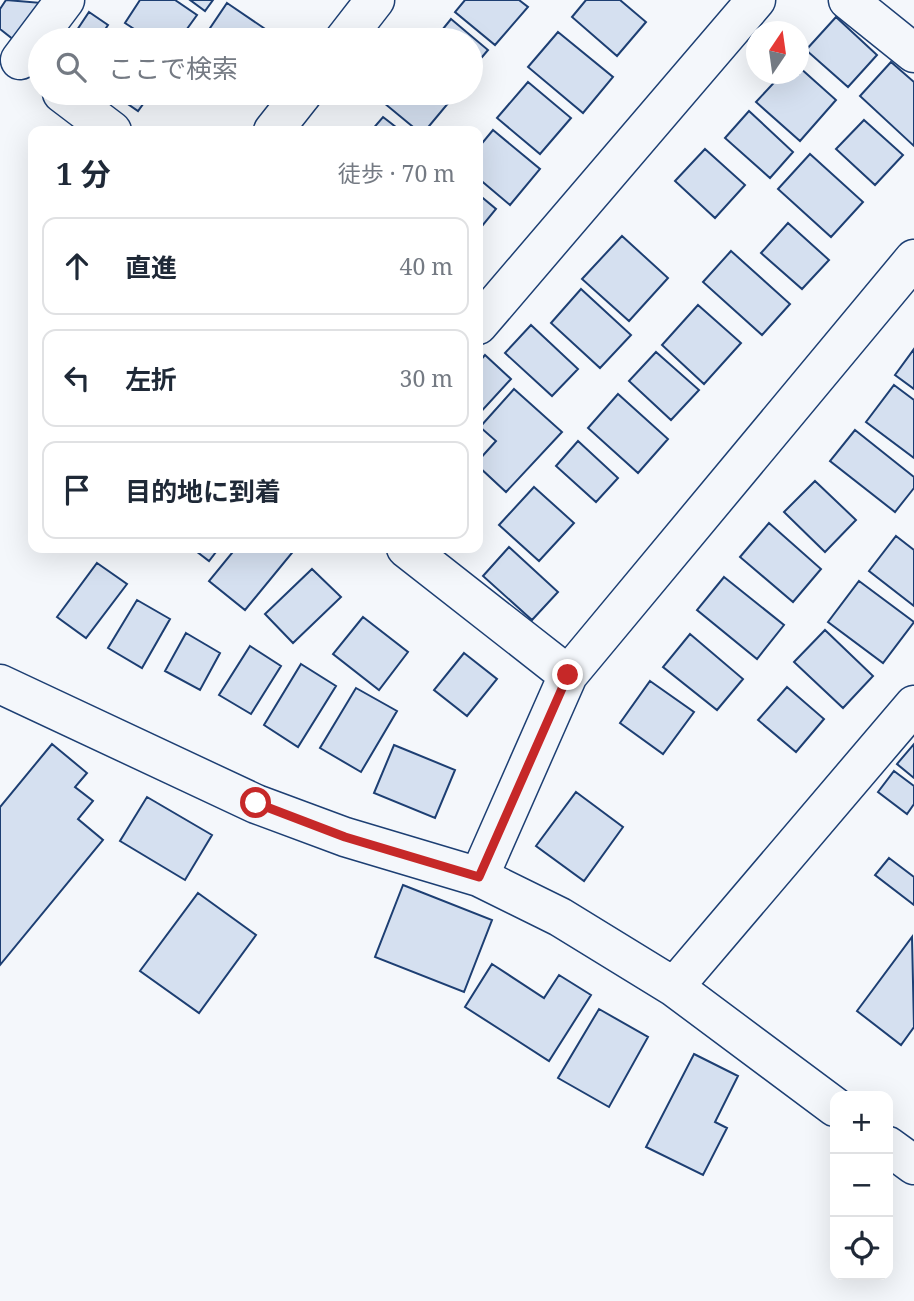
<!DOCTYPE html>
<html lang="ja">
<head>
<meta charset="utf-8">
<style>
  :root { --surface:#fff; --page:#f2f2f3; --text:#1f2937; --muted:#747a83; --line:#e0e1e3 }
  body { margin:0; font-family:"Noto Serif","Noto Sans JP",serif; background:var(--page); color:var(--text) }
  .controls { position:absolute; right:21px; bottom:21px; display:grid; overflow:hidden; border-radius:14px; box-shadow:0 7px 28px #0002 }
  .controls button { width:63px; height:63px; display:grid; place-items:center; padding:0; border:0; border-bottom:2px solid var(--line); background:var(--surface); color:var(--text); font:35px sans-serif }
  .compass { position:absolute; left:746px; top:21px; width:63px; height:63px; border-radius:50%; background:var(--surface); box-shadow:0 7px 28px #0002; rotate:13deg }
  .stop { position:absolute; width:21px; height:21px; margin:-16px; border:5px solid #c62828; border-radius:50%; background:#fff }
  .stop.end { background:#c62828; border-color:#fff; box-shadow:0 2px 7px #0008 }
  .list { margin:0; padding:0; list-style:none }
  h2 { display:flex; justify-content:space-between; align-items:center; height:91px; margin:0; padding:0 28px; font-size:30px }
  h2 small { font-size:23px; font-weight:400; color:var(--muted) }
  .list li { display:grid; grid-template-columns:46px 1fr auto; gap:21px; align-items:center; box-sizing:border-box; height:98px; margin:0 14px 14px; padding:0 14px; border:2px solid var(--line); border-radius:14px }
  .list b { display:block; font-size:26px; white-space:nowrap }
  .list em { font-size:23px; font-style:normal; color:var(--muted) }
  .icon { flex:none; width:38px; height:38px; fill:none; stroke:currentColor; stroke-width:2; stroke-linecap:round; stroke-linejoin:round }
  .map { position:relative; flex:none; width:914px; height:1301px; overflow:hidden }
  .search { position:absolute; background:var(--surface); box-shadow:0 7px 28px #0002; left:28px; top:28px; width:455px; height:77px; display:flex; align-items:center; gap:18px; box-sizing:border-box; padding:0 24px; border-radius:38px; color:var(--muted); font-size:26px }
  .panel { position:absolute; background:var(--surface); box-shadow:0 7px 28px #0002; left:28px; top:126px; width:455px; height:427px; border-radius:14px }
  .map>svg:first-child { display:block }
  .building { fill:#d5e0f0; stroke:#1d3f73; stroke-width:2 }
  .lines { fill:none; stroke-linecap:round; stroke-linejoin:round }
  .street-casing { stroke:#1d3f73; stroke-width:41 }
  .street { stroke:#f4f7fb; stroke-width:38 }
  .route { stroke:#c62828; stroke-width:9 }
</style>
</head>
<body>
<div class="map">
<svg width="914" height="1301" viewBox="0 0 914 1301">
  <rect width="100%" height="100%" fill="#f4f7fb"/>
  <path class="building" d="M 6,0 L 42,3 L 14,40 L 0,29 L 0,9 Z
    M 140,0 L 175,0 L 197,15 L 179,40 L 151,40 L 125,23 Z
    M 190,0 L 213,0 L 205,11 Z
    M 465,0 L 519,0 L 528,7 L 495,45 L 455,12 Z
    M 586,0 L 620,0 L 646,22 L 617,56 L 572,17 Z
    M 227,3 L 280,39 L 280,40 L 202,40 Z
    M 89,12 L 108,25 L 98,40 L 73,40 L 71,39 Z
    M 836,17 L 877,55 L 848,87 L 806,50 Z
    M 451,19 L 488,50 L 471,70 L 471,40 L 434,40 Z
    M 558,32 L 613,77 L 583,113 L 528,67 Z
    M 891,62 L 914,82 L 914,146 L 860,96 Z
    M 799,67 L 836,100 L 800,141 L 756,102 L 782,74 L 799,74 Z
    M 528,82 L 571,118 L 540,154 L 497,118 Z
    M 112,93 L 151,93 L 138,111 Z
    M 393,93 L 452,93 L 455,95 L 425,131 L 418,131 L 384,103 Z
    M 749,111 L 793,152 L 770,178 L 725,138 Z
    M 383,117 L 401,131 L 371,131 Z
    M 864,120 L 903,155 L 875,185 L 836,149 Z
    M 493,130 L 540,169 L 510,205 L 478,178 L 478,148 Z
    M 705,149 L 745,185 L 715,218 L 675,181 Z
    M 810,154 L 863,202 L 831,237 L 778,189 Z
    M 478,194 L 496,209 L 478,231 Z
    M 788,223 L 829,260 L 802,289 L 761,253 Z
    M 622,236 L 668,278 L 629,321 L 582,279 Z
    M 731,251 L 790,304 L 762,335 L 703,282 Z
    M 581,289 L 631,335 L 600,368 L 551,323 Z
    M 698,305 L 741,343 L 704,384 L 662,345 Z
    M 531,325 L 578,369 L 552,396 L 505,353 Z
    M 914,349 L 914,389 L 895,375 Z
    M 656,352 L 699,390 L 671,420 L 629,381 Z
    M 485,355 L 511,379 L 478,415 L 478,363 Z
    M 894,385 L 914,400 L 914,458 L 866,422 Z
    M 514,389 L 562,432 L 506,492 L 478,466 L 478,461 L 496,441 L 480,427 Z
    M 618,394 L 668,439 L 638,473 L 588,428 Z
    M 855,430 L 914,477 L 914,488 L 895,512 L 830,461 Z
    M 578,441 L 618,478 L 596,502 L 556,466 Z
    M 815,481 L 856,520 L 825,552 L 784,512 Z
    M 534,487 L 574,523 L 539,561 L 499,525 Z
    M 769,523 L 821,569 L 793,602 L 740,557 Z
    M 896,536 L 914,550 L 914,606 L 869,571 Z
    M 509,547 L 558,592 L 532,620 L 483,576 Z
    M 192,548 L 219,548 L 209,561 Z
    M 236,548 L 296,548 L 245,610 L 209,581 Z
    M 97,563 L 127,584 L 86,638 L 57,617 Z
    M 312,569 L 341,597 L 293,643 L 265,614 Z
    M 724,577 L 784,625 L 757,659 L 697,610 Z
    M 859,581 L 914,622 L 883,663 L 828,622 Z
    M 137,600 L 170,619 L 142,668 L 108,648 Z
    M 363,617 L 408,652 L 379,690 L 333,654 Z
    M 825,630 L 873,676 L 843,708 L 794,662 Z
    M 186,633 L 220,653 L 200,690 L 165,671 Z
    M 690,634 L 743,679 L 717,710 L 663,667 Z
    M 250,646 L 281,666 L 251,714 L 219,695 Z
    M 464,653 L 497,679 L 467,716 L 434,690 Z
    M 301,664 L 336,686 L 298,747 L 264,725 Z
    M 650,681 L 694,712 L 663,754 L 620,723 Z
    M 787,687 L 824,719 L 796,752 L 758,720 Z
    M 356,688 L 397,711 L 361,772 L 320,748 Z
    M 52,744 L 87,773 L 75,787 L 93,801 L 78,819 L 103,840 L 0,965 L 0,807 Z
    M 914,744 L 914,778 L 897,764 Z
    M 394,745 L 455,770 L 435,818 L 374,793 Z
    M 894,771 L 914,786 L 914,804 L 907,814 L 878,792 Z
    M 576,792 L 623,827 L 584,881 L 536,846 Z
    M 147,797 L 212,835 L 185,880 L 120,841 Z
    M 889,858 L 914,877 L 914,905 L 875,875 Z
    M 403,885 L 492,920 L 464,992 L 375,957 Z
    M 198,893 L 256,935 L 199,1013 L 140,971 Z
    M 912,937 L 914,1027 L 901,1045 L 857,1011 Z
    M 492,964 L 544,998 L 559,975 L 591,995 L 549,1061 L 465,1007 Z
    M 599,1009 L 648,1037 L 609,1107 L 558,1078 Z
    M 694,1054 L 738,1076 L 715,1122 L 727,1128 L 703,1175 L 646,1147 Z"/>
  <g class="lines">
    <g class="street-casing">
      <path id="street" d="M 848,0 L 914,53
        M 344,40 L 375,0
        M 20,60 L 65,0
        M 62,93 L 112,131
        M 273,131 L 303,93
        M 478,325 L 756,0
        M 406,548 L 568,675
        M 0,684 L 256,804 L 345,837 L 479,877 L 560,917 L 674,987 L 835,1107
        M 479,877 L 568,675 L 914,259
        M 674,987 L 914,705
        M 888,1146 L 914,1165"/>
    </g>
    <use href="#street" class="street"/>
  </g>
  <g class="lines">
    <path class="route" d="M 256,803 L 345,837 L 479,877 L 568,675"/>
  </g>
</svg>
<div class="controls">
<button>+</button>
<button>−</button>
<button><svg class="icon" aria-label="locate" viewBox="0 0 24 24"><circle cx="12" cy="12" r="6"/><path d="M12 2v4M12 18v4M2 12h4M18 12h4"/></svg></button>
</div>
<svg class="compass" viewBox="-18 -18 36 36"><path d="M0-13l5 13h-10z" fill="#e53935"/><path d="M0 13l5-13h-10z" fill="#747a83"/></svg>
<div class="stop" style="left:256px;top:803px"></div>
<div class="stop end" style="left:568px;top:675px"></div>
<div class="search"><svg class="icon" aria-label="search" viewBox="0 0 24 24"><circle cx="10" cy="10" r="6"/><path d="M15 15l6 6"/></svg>ここで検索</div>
<section class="panel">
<h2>1 分<small>徒歩 · 70 m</small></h2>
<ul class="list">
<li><svg class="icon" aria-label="ahead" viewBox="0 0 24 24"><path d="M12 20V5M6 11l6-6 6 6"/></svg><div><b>直進</b></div><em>40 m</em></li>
<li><svg class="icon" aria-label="left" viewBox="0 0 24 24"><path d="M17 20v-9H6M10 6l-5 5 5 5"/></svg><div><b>左折</b></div><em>30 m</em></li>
<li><svg class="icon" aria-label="arrive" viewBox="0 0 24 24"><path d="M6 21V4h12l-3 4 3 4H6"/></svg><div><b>目的地に到着</b></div></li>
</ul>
</section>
</div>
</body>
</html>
